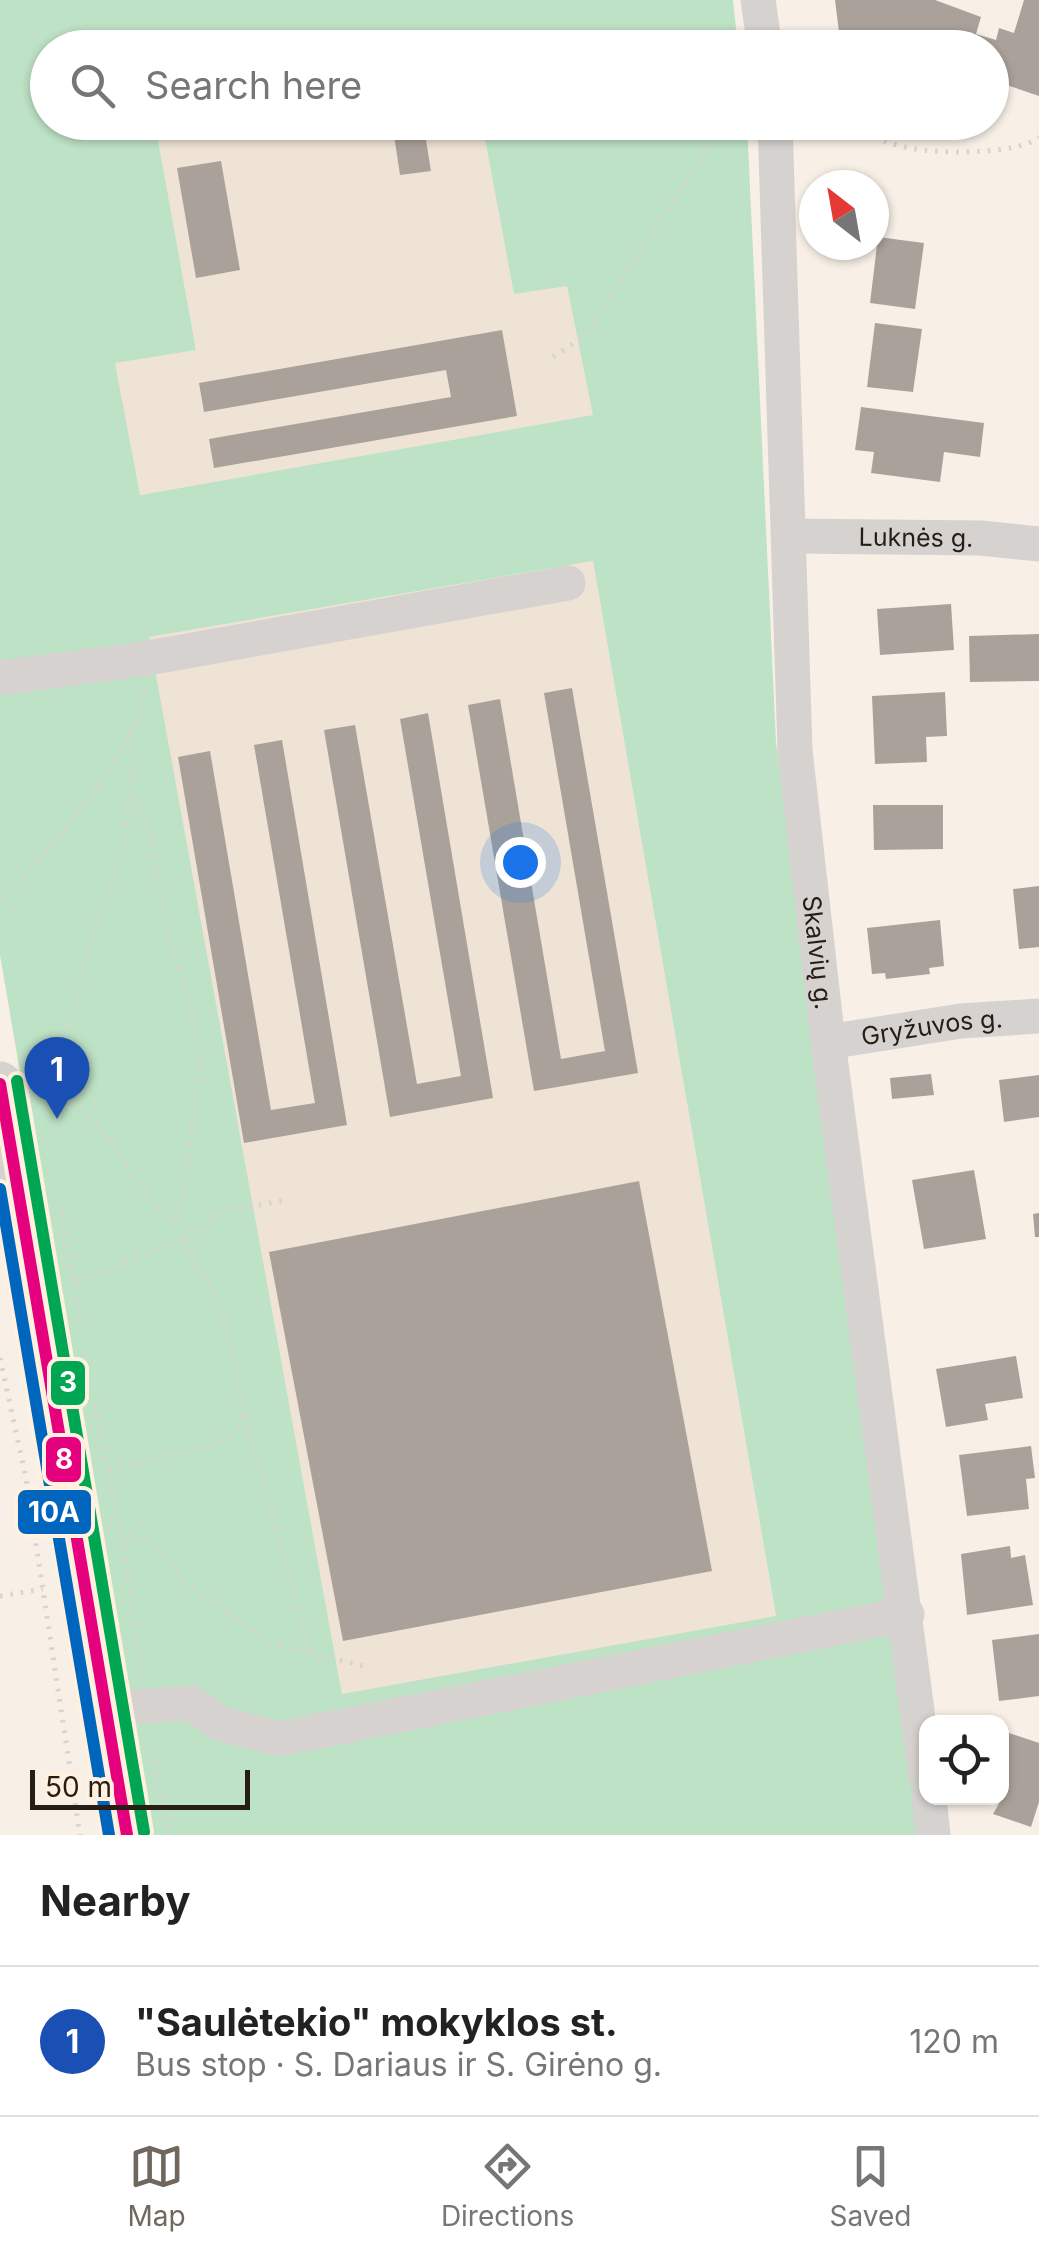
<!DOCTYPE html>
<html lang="en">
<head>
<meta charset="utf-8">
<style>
  :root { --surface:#fff; --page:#f6f6f6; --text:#222; --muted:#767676; --line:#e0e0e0; --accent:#70675e }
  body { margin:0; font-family:Inter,sans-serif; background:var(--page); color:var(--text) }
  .controls { position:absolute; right:30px; bottom:30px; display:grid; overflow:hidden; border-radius:20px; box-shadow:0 2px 8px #0004 }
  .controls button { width:90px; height:90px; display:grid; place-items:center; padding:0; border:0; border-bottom:2px solid var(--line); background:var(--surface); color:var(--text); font:50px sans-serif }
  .compass { position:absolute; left:799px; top:170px; width:90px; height:90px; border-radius:50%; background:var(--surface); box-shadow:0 2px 8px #0004; rotate:329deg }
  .scale { position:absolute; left:30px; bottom:25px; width:220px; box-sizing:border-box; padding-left:10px; border:5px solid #261d14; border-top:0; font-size:28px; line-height:35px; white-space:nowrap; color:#261d14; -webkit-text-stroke:8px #fff0e0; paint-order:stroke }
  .you { position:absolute; left:520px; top:862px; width:35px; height:35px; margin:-25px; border:8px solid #fff; border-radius:50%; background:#1a73e8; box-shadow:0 0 0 15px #1a73e833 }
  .badge { display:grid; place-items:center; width:65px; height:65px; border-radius:50%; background:var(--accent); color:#fff; font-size:32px; font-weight:700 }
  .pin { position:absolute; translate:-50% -82px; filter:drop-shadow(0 2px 5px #0008) }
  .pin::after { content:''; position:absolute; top:52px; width:35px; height:30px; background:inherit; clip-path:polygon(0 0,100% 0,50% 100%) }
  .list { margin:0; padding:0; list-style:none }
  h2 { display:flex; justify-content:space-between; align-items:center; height:130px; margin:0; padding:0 40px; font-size:42px }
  h2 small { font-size:32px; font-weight:400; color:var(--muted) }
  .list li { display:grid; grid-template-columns:65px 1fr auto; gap:30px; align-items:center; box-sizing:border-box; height:150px; padding:0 40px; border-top:2px solid var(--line) }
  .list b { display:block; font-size:38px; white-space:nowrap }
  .list p { margin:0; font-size:32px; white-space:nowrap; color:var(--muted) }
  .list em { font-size:32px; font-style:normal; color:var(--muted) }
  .icon { flex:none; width:55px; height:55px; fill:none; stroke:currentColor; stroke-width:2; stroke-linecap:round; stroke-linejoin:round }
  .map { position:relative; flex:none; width:1039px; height:1835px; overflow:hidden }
  .search { position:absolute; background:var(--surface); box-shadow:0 2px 8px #0004; left:30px; right:30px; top:30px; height:110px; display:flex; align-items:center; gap:25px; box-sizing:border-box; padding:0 35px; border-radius:55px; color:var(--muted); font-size:38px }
  .sheet { height:280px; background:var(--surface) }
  nav { display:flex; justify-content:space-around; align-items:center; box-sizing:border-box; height:140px; border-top:2px solid var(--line); background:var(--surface); font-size:28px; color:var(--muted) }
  nav a { display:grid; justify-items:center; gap:5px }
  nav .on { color:var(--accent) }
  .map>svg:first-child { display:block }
  .industrial { fill:#eee3d4 }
  .green { fill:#bee2c5; fill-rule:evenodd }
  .building { fill:#aaa29a }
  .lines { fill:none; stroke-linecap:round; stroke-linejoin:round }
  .path { stroke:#d6d3d0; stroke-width:5; stroke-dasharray:2.5 8; stroke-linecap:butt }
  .minor { stroke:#d5d2cf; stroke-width:35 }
  .tertiary { stroke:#d5d2cf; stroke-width:45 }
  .bus-1-casing { stroke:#fff0e0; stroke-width:20 }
  .bus-2-casing { stroke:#fff0e0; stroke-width:20 }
  .bus-3-casing { stroke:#fff0e0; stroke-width:20 }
  .bus-1 { stroke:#e5007d; stroke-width:12 }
  .bus-2 { stroke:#0065bd; stroke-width:12 }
  .bus-3 { stroke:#00a651; stroke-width:12 }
  .labels { text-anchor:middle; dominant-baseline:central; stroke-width:10; stroke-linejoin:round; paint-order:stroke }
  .street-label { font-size:25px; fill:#261d14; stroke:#fff0e0 }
  .line-badge { stroke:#fff0e0; stroke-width:4 }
  .badge-label { font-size:28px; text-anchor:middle; font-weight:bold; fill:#fff }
</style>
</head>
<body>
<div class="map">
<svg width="1039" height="1835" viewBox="0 0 1039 1835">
  <rect width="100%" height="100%" fill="#f8f0e7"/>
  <path class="industrial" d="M 232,33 L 235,47 L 154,48 Z
    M 155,123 L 482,123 L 514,293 L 567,285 L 594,415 L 139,495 L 115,363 L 196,349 Z
    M 593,561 L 776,1617 L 342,1695 L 148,637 Z"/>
  <path class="green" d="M 0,0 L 733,0 L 738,47 L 235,48 L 232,33 L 154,47 L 48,48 L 48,122 L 155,123 L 196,350 L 115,363 L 140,495 L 593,415 L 567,286 L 514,294 L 482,123 L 747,123 L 776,742 L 924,1835 L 150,1835 L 0,955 ZM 593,561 L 776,1616 L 342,1694 L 149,637 Z"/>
  <path class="building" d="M 835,0 L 935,0 L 981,17 L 976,34 L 996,40 L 999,28 L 1014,33 L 1024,0 L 1039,0 L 1039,96 L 992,80 L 992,48 L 841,48 Z
    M 392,122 L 423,122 L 431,171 L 400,175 Z
    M 221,161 L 240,270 L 196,278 L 177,168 Z
    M 878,237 L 924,243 L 915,309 L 870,303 Z
    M 875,323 L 922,329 L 913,392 L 867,387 Z
    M 502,330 L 517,416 L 214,468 L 209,439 L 451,397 L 446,370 L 204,412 L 199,383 Z
    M 861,407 L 984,423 L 980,457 L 944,452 L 940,482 L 871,473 L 874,452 L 855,450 Z
    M 951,604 L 954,650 L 880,655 L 877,609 Z
    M 1039,634 L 1039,681 L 970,682 L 969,636 Z
    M 572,688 L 638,1073 L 534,1091 L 468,705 L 500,699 L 561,1059 L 605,1051 L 544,693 Z
    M 945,692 L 947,736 L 926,737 L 927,762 L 875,764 L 872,696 Z
    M 428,713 L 493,1098 L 390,1117 L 324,730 L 355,725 L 417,1084 L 461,1076 L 400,719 Z
    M 282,740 L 347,1125 L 244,1143 L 178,757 L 210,751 L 271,1110 L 315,1103 L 254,745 Z
    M 873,805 L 943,805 L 943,849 L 874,850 Z
    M 1039,886 L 1039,947 L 1019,949 L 1013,889 Z
    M 940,920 L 944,966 L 929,968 L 930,974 L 886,979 L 885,973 L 872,974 L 867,928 Z
    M 931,1074 L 934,1095 L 892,1099 L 890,1078 Z
    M 1039,1075 L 1039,1117 L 1004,1122 L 999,1080 Z
    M 974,1170 L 986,1239 L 924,1249 L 912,1180 Z
    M 639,1181 L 712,1571 L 343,1641 L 269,1252 Z
    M 1039,1213 L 1039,1237 L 1035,1237 L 1033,1214 Z
    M 1016,1356 L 1023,1398 L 985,1404 L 988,1420 L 946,1427 L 936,1369 Z
    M 1031,1446 L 1035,1478 L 1026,1479 L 1029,1509 L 967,1516 L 959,1455 Z
    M 1010,1546 L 1011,1558 L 1025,1555 L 1033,1605 L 967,1615 L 961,1554 Z
    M 1039,1634 L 1039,1696 L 999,1701 L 992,1640 Z
    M 1003,1731 L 1039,1743 L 1039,1802 L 1031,1827 L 993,1814 L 1002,1798 Z"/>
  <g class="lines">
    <path class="path" d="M 835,122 C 859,131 884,143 909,148 C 935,154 1020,155 1039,137
      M 553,357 L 584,337 L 725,122
      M 130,729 L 135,760 L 119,869 L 99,912 L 68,1024 L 37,1077 L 88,1115 L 112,1141 L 127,1169 L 163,1214 L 194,1231
      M 133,796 L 148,825 L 166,921 L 202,1050 L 179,1223
      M 0,898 C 42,864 141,743 145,690
      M 62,1213 L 80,1320
      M 182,1239 L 222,1308 L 245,1415 L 310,1652
      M 76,1281 L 177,1242 L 223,1212 L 285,1200
      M 0,1358 L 26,1478 L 80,1835
      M 95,1405 L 121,1531 L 142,1675
      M 109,1470 C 127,1466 145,1460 163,1456 C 196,1448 226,1451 244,1417
      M 110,1527 L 156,1545 L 184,1582 L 271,1643 L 363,1666
      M 0,1596 L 43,1589
      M 152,1752 L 169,1835"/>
    <g class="minor">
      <path d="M 758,0 L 765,48"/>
      <path id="s1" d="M 775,122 L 795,750 L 828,1042 L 926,1778"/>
      <path id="s2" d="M 791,536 L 981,538 L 1039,544"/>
      <path d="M 0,678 L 142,659 L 568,583"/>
      <path id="s3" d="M 828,1042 L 961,1021 L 1039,1016"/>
      <path d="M 103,1709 L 191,1703 L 220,1723 L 278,1739 L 907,1614"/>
      <path d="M 929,1798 L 933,1835"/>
    </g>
    <path class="tertiary" d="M 0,1084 L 127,1835"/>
    <g class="bus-1-casing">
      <path id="bus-1" d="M 0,1084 L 127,1835"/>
    </g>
    <g class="bus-2-casing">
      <path id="bus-2" d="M 0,1189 L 109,1835"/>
    </g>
    <g class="bus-3-casing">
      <path id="bus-3" d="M 17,1081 L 144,1832"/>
    </g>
    <use href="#bus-1" class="bus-1"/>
    <use href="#bus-2" class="bus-2"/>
    <use href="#bus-3" class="bus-3"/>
  </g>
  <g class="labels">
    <g class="street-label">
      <text stroke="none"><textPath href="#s2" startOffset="125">Luknės g.</textPath></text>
      <text stroke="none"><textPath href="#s1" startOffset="832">Skalvių g.</textPath></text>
      <text stroke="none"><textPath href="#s3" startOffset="105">Gryžuvos g.</textPath></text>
    </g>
  </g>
  <g class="line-badge">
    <rect x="49" y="1359" width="38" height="48" rx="10" fill="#00a651"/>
    <rect x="44" y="1435" width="39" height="49" rx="10" fill="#e5007d"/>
    <rect x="16" y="1488" width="77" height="48" rx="10" fill="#0065bd"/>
  </g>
  <g class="badge-label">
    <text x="68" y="1392">3</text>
    <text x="64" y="1469">8</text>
    <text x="54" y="1522">10A</text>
  </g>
</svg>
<div class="controls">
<button><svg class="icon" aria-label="locate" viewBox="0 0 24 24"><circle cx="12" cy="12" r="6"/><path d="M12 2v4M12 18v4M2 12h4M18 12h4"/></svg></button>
</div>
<svg class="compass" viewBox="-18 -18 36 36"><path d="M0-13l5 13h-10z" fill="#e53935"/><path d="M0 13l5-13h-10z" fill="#767676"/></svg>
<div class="scale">50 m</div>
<div class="you"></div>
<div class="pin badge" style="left:57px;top:1119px;background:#1a4fb4">1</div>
<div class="search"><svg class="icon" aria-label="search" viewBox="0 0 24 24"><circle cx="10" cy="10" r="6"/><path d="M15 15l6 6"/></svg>Search here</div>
</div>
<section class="sheet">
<h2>Nearby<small></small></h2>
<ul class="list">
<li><span class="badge" style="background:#1a4fb4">1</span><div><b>&quot;Saulėtekio&quot; mokyklos st.</b><p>Bus stop · S. Dariaus ir S. Girėno g.</p></div><em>120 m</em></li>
</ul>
</section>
<nav>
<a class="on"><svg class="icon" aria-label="map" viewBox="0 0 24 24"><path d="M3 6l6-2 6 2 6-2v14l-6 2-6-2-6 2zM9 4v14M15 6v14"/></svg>Map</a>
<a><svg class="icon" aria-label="directions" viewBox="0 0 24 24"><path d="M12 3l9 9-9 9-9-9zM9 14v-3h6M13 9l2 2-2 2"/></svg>Directions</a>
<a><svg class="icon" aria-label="saved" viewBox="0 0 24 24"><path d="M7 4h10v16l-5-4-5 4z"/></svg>Saved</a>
</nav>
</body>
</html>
